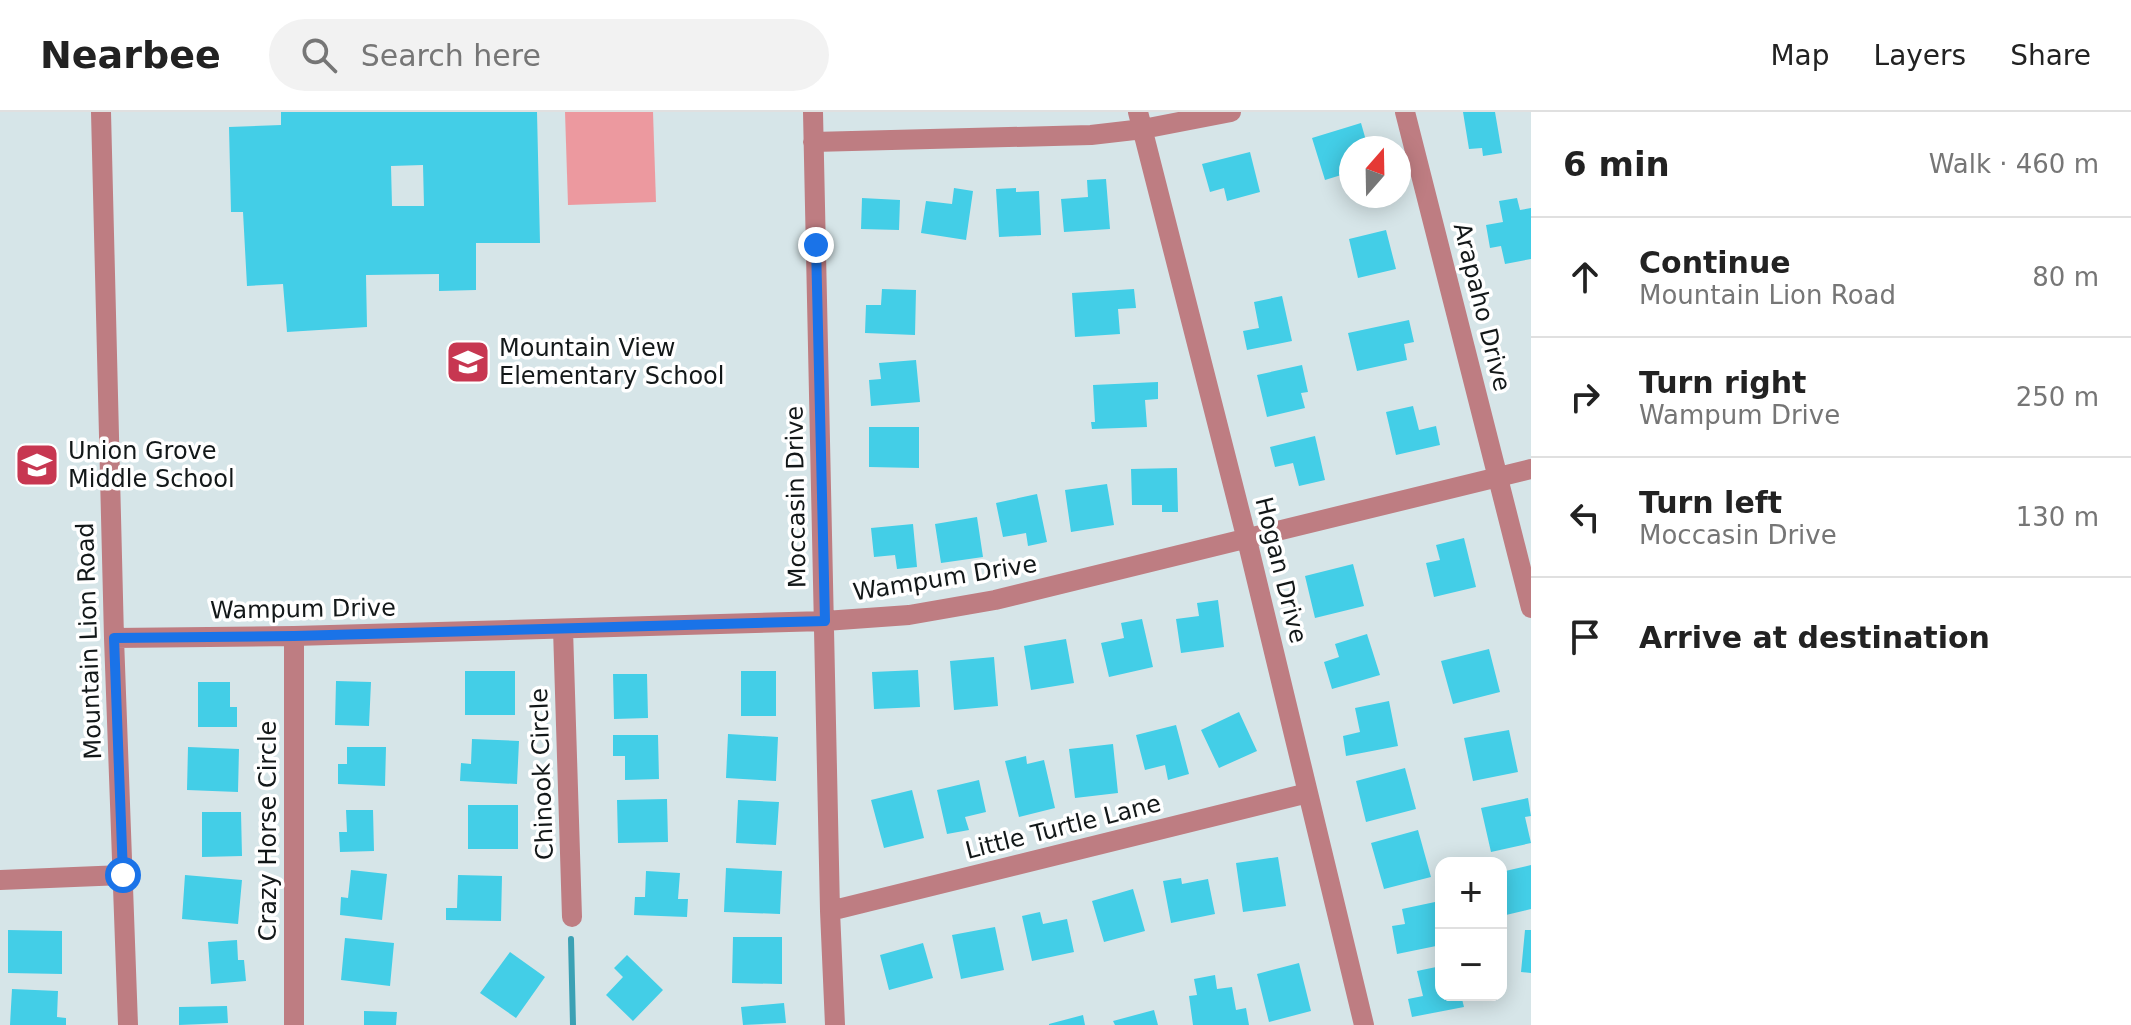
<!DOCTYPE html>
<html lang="en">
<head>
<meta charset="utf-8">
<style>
  :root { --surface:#fff; --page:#f2f2f2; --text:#222; --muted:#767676; --line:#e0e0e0 }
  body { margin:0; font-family:"DejaVu Sans",sans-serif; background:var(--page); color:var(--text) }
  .controls { position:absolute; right:24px; bottom:24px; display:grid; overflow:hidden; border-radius:16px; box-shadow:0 4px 20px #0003 }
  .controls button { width:72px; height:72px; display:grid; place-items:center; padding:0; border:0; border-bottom:2px solid var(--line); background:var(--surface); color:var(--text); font:40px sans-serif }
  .compass { position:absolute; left:1339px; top:24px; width:72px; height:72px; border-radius:50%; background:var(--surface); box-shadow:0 4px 20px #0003; rotate:20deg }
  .stop { position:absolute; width:24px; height:24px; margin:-18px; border:6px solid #1a73e8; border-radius:50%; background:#fff }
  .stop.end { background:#1a73e8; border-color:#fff; box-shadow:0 2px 8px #0008 }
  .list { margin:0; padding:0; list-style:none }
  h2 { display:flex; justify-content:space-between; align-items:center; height:104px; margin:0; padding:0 32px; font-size:34px }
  h2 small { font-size:26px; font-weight:400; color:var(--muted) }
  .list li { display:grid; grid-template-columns:52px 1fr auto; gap:24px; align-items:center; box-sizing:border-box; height:120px; padding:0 32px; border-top:2px solid var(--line) }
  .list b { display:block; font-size:30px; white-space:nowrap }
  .list p { margin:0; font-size:26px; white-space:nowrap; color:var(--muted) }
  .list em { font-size:26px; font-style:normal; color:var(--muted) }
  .icon { flex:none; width:44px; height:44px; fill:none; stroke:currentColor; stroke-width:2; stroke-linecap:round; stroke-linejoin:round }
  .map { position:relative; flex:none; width:1531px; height:913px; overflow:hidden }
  header { display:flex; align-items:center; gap:48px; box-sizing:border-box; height:112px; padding:0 40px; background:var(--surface); border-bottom:2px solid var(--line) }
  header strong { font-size:38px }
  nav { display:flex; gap:44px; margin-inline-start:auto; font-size:28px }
  .search { width:560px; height:72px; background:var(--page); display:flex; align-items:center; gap:20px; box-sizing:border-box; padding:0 28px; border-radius:44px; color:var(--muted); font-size:30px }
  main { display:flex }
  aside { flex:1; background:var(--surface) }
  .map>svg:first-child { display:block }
  .green { fill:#ec999f }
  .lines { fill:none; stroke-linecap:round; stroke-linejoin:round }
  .stream { stroke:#3ba1b4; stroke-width:6 }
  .building { fill:#43cee7; fill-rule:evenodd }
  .minor { stroke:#be7d82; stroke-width:20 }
  .route { stroke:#1a73e8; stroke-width:10 }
  .labels { text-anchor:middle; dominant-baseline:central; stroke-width:7; stroke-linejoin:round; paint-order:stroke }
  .street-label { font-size:24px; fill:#131819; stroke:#fff }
  .poi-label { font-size:24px; fill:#131819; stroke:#fff; text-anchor:start }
</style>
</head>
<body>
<header>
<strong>Nearbee</strong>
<div class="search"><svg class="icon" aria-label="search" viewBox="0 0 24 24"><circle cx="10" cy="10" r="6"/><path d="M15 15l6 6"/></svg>Search here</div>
<nav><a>Map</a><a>Layers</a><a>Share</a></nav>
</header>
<main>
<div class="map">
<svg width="1531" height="913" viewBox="0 0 1531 913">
  <rect width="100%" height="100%" fill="#d6e5e8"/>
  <path class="green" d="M 565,0 L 653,0 L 656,90 L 568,93 Z"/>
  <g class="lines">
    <path class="stream" d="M 571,827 L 573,913"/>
  </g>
  <path class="building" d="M 281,0 L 537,0 L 540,131 L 476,131 L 476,178 L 439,179 L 439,162 L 366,163 L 367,215 L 287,220 L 283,172 L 247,174 L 243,100 L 231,100 L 229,15 L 281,13 ZM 423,53 L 424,94 L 392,94 L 391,54 Z
    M 1463,0 L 1495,0 L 1502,41 L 1483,44 L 1482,36 L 1469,37 Z
    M 1361,11 L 1367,32 L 1351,36 L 1351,60 L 1325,68 L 1312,26 Z
    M 1250,40 L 1260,80 L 1227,89 L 1224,76 L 1210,80 L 1202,52 Z
    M 1106,67 L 1110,117 L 1064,120 L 1061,87 L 1088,85 L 1087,68 Z
    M 954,76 L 973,79 L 966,128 L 921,121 L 926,89 L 952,92 Z
    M 1016,76 L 1016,80 L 1039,79 L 1041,123 L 999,125 L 996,77 Z
    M 862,86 L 900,88 L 899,118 L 861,117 Z
    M 1517,86 L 1520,98 L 1531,96 L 1531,147 L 1505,152 L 1501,134 L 1490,136 L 1486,113 L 1503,110 L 1499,89 Z
    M 1386,118 L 1396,157 L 1358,166 L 1349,127 Z
    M 882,177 L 916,178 L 915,223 L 865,221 L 866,193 L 881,193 Z
    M 1134,177 L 1136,196 L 1118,197 L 1120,222 L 1075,225 L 1072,181 Z
    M 1282,184 L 1292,229 L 1247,238 L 1243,219 L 1259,216 L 1254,190 Z
    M 1409,208 L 1414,230 L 1404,232 L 1407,248 L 1357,259 L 1348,221 Z
    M 916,248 L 920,290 L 871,294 L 869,268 L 881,267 L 879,251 Z
    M 1302,253 L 1308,280 L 1301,281 L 1305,296 L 1267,305 L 1257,263 Z
    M 1158,270 L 1158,287 L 1145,288 L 1147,315 L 1092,317 L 1091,310 L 1095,310 L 1093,273 Z
    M 1413,294 L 1419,318 L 1436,314 L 1440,333 L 1396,343 L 1386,300 Z
    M 869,315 L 919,315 L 919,356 L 869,355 Z
    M 1315,324 L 1325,368 L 1299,374 L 1293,351 L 1275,355 L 1270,335 Z
    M 1177,356 L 1178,400 L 1162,400 L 1162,393 L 1132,393 L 1131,357 Z
    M 1107,372 L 1114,413 L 1071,420 L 1065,378 Z
    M 1037,382 L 1047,430 L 1028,434 L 1026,421 L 1003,425 L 996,391 Z
    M 977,405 L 983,445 L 941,451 L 935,412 Z
    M 913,412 L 917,455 L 897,457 L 895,443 L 874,445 L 871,416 Z
    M 1464,426 L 1476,475 L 1434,485 L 1426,451 L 1440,448 L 1436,433 Z
    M 1353,452 L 1364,494 L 1315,506 L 1305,464 Z
    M 1218,488 L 1224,535 L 1181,541 L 1176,507 L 1199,504 L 1197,491 Z
    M 1142,507 L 1153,555 L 1109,565 L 1101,531 L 1124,526 L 1121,511 Z
    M 1367,522 L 1380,563 L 1332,577 L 1324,550 L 1339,545 L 1335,532 Z
    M 1066,527 L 1074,571 L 1031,578 L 1024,534 Z
    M 1489,537 L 1500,580 L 1453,592 L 1441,549 Z
    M 994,545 L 998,594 L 954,598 L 950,549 Z
    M 918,558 L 920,595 L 874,597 L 872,560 Z
    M 465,559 L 515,559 L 515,603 L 465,603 Z
    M 741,559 L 776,559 L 776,604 L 741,604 Z
    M 613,562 L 647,562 L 648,606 L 614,607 Z
    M 336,569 L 371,570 L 369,614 L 335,613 Z
    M 198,570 L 230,570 L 230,595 L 237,595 L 237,615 L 198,615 Z
    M 1389,589 L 1398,634 L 1346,644 L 1343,624 L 1360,620 L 1355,596 Z
    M 1239,600 L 1257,639 L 1219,656 L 1201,618 Z
    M 1176,613 L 1189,662 L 1168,668 L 1165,653 L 1145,658 L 1136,623 Z
    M 1509,618 L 1518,660 L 1473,669 L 1464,626 Z
    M 728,622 L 778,625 L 776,669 L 726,666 Z
    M 613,623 L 658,623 L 659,667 L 625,668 L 625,644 L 613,644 Z
    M 472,627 L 519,629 L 517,672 L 460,669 L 461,651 L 471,652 Z
    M 1113,632 L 1118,681 L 1075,686 L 1069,637 Z
    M 188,635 L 239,637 L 238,680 L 187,678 Z
    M 347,635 L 386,635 L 385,674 L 338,672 L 338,652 L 347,652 Z
    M 1026,644 L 1027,652 L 1044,648 L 1055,696 L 1019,705 L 1005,649 Z
    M 1405,656 L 1416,697 L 1366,710 L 1356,669 Z
    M 979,668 L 986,700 L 965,705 L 969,718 L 947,722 L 937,678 Z
    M 912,678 L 924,726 L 884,736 L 871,688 Z
    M 1528,686 L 1531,704 L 1525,705 L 1531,731 L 1491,740 L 1481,696 Z
    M 667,687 L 668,730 L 618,731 L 617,688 Z
    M 738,688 L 779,690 L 776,733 L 736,731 Z
    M 468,693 L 518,693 L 518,737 L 468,737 Z
    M 346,698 L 373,698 L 374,739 L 340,740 L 339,720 L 347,720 Z
    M 202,700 L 241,700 L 242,744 L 202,745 Z
    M 1418,718 L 1431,765 L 1384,777 L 1371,731 Z
    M 1278,745 L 1286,794 L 1243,800 L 1236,751 Z
    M 1531,753 L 1531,797 L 1506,803 L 1501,781 L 1501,760 Z
    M 726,756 L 782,759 L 780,802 L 724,800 Z
    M 351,758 L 387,762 L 382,808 L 340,803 L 341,785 L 348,786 Z
    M 646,759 L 680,761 L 678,787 L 688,787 L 687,805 L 634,803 L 635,785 L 645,785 Z
    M 185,763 L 242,768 L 238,812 L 182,807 Z
    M 458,763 L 502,764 L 501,809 L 446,808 L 446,796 L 457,796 Z
    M 1181,766 L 1182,772 L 1208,767 L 1215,802 L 1171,811 L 1163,769 Z
    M 1133,777 L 1145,819 L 1104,830 L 1092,789 Z
    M 1435,790 L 1441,818 L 1441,833 L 1397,842 L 1392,814 L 1405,812 L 1402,797 Z
    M 1040,800 L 1043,812 L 1067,807 L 1074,840 L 1032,849 L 1022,804 Z
    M 995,815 L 1004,858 L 961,867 L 952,823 Z
    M 8,818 L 62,819 L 62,862 L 8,861 Z
    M 1525,818 L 1531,818 L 1531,861 L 1521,860 Z
    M 733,825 L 782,825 L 782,872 L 732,871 Z
    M 345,826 L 394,831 L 390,874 L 341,868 Z
    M 237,828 L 238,848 L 244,848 L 246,869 L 211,872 L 208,830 Z
    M 923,831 L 933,866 L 889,878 L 880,843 Z
    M 510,840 L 545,865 L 516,906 L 480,881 Z
    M 627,843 L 663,878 L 633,909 L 606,883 L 623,865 L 614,856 Z
    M 1299,851 L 1311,899 L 1269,910 L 1257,862 Z
    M 1441,854 L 1441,883 L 1461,883 L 1464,895 L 1412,905 L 1408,887 L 1423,884 L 1417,859 Z
    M 1215,863 L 1217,877 L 1232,875 L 1236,898 L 1246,896 L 1249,913 L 1193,913 L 1189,884 L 1197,883 L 1194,867 Z
    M 12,877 L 58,879 L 57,905 L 66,906 L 66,913 L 10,913 Z
    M 784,891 L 786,911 L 743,913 L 741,895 Z
    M 227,894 L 228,911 L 179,913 L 179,895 Z
    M 1154,898 L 1158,913 L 1115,913 L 1113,909 Z
    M 364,899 L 397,900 L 396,913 L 364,913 Z
    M 1083,903 L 1085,913 L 1049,913 L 1049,912 Z"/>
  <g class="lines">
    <path class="minor" d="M 101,0 L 114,526 L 128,913
      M 813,0 L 830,799 L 835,913
      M 1138,0 L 1247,428 L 1364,913
      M 1405,0 L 1531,496
      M 813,30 L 1091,23 L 1143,17 L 1231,0
      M 563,517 L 572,805
      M 294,524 L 294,913
      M 114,526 L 294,524 L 825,509 L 909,503 L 995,488 L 1531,357
      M 0,768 L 123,763
      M 830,799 L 1308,681"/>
  </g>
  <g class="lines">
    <path class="route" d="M 123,763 L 114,526 L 294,524 L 825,509 L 816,133"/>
  </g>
  <defs>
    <g id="school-square" transform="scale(2.3)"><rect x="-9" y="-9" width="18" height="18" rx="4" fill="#c73751" stroke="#fff"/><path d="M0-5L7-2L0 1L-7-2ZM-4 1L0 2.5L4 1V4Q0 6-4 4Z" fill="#fff"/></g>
  </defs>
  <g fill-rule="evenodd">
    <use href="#school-square" x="468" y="250"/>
    <use href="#school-square" x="37" y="353"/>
  </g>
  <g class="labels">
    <g class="street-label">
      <text transform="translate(1482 195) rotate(76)">Arapaho Drive</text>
      <text transform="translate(796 385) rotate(-91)">Moccasin Drive</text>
      <text transform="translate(1281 458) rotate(76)">Hogan Drive</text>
      <text transform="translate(945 466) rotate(-9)">Wampum Drive</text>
      <text transform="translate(303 497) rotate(-1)">Wampum Drive</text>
      <text transform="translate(89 529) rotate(-92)">Mountain Lion Road</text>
      <text transform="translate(542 662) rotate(-92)">Chinook Circle</text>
      <text transform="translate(1063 715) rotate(-14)">Little Turtle Lane</text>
      <text transform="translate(268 719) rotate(-90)">Crazy Horse Circle</text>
    </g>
    <g class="poi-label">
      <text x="499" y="236">Mountain View<tspan x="499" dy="28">Elementary School</tspan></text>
      <text x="68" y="339">Union Grove<tspan x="68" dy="28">Middle School</tspan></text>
    </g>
  </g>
</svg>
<div class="controls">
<button>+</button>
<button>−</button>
</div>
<svg class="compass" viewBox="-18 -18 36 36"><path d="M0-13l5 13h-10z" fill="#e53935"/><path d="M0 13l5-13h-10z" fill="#767676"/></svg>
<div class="stop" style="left:123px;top:763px"></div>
<div class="stop end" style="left:816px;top:133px"></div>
</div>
<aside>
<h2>6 min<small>Walk · 460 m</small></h2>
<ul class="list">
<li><svg class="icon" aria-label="ahead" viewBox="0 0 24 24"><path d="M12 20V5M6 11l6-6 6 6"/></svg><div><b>Continue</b><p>Mountain Lion Road</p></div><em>80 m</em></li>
<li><svg class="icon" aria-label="right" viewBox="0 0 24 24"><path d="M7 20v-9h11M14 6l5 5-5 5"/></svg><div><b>Turn right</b><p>Wampum Drive</p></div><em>250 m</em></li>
<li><svg class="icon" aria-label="left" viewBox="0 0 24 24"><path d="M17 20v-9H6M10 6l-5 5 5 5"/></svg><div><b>Turn left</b><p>Moccasin Drive</p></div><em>130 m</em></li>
<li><svg class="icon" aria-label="arrive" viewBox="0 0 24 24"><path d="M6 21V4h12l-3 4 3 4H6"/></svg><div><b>Arrive at destination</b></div></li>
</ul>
</aside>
</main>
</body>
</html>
